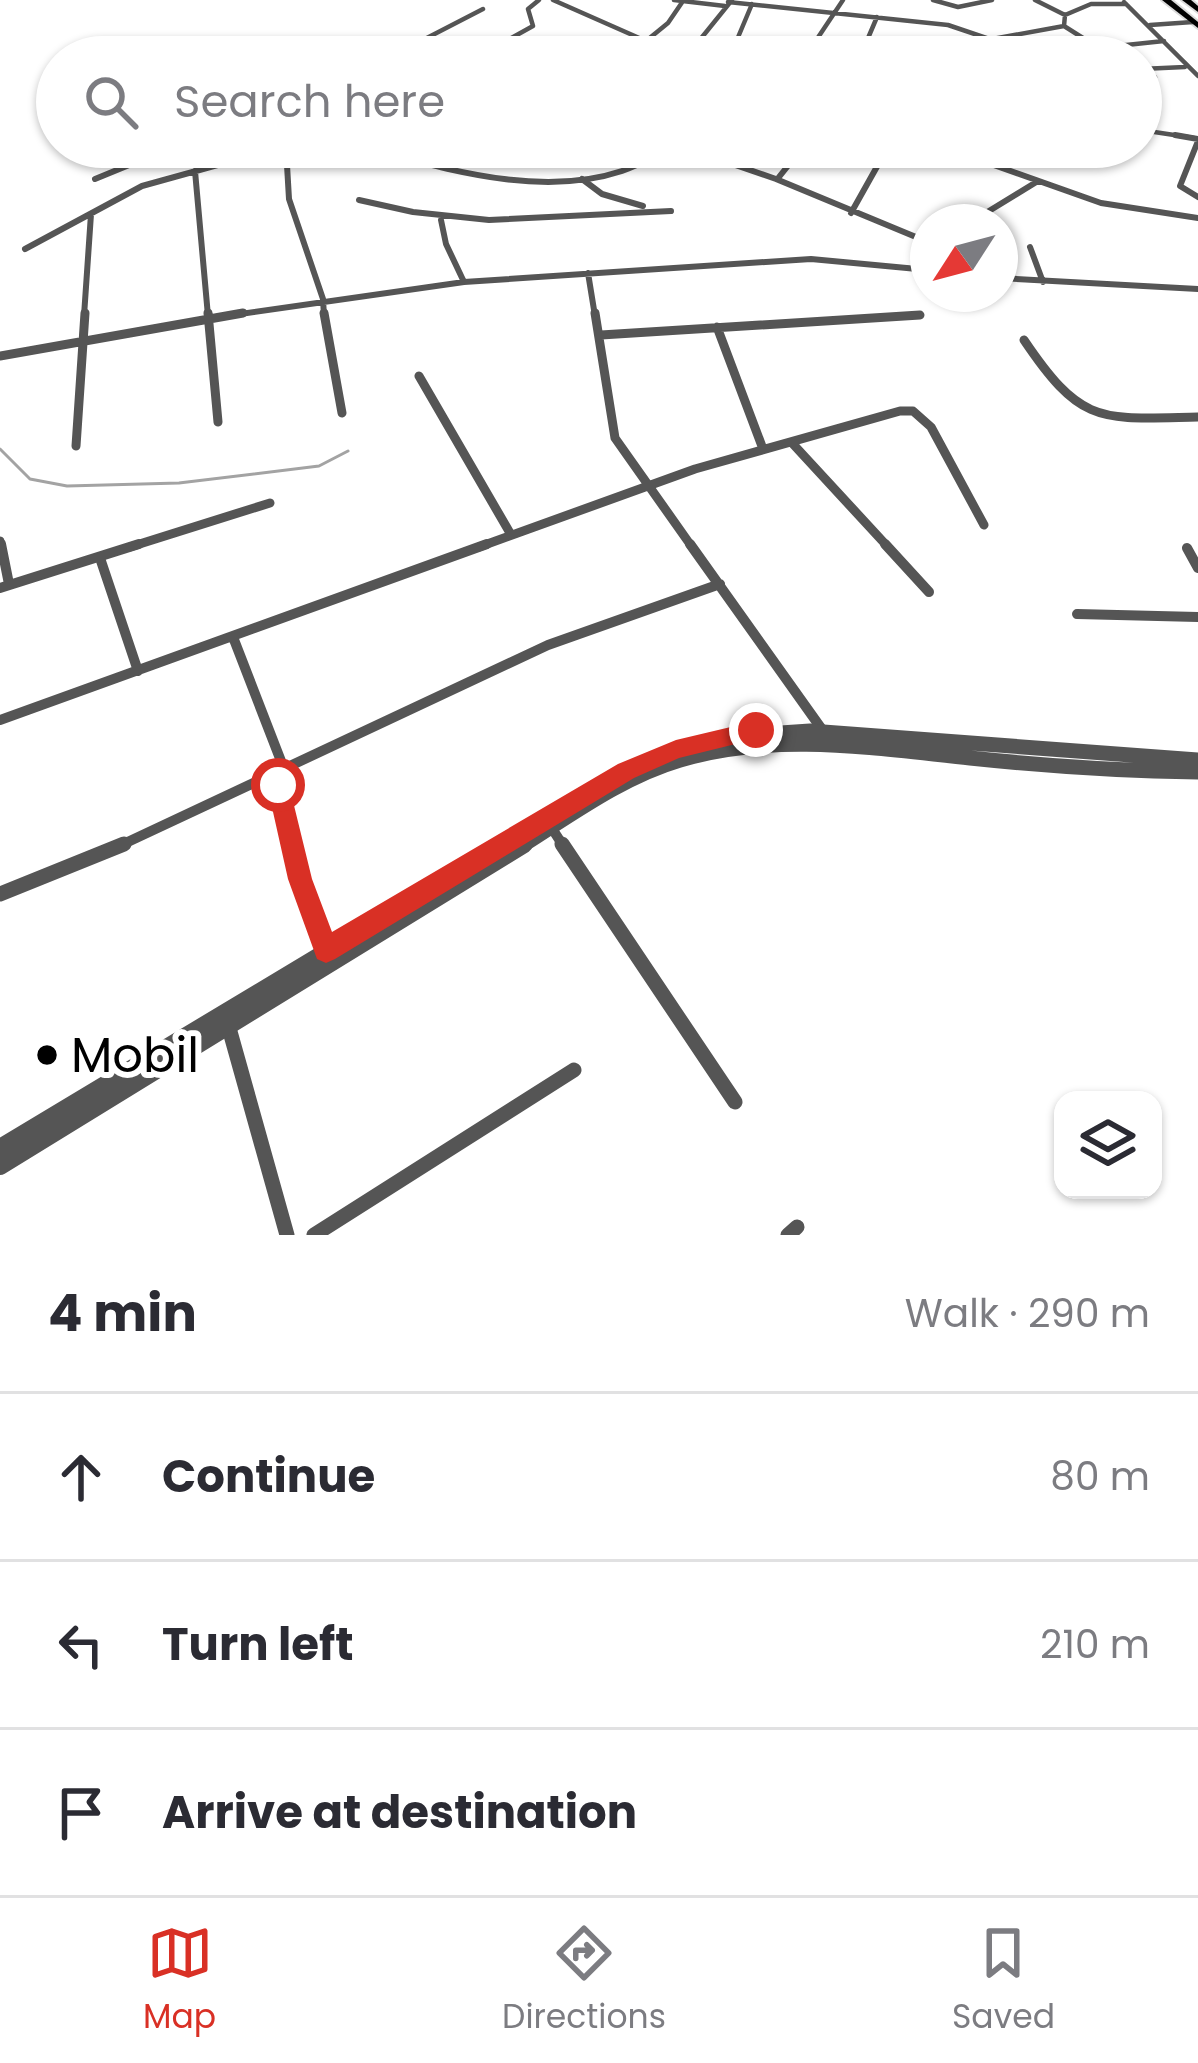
<!DOCTYPE html>
<html lang="en">
<head>
<meta charset="utf-8">
<style>
  :root { --surface:#fff; --page:#f7f7f7; --text:#2b2b33; --muted:#7c7c81; --line:#e1e1e2; --accent:#d93025 }
  body { margin:0; font-family:Poppins,sans-serif; background:var(--page); color:var(--text) }
  .controls { position:absolute; right:36px; bottom:36px; display:grid; overflow:hidden; border-radius:24px; box-shadow:0 3px 9px #0004 }
  .controls button { width:108px; height:108px; display:grid; place-items:center; padding:0; border:0; border-bottom:3px solid var(--line); background:var(--surface); color:var(--text); font:60px sans-serif }
  .compass { position:absolute; left:910px; top:204px; width:108px; height:108px; border-radius:50%; background:var(--surface); box-shadow:0 3px 9px #0004; rotate:234deg }
  .stop { position:absolute; width:36px; height:36px; margin:-27px; border:9px solid #d93025; border-radius:50%; background:#fff }
  .stop.end { background:#d93025; border-color:#fff; box-shadow:0 3px 12px #0008 }
  .list { margin:0; padding:0; list-style:none }
  h2 { display:flex; justify-content:space-between; align-items:center; height:156px; margin:0; padding:0 48px; font-size:51px }
  h2 small { font-size:39px; font-weight:400; color:var(--muted) }
  .list li { display:grid; grid-template-columns:78px 1fr auto; gap:36px; align-items:center; box-sizing:border-box; height:168px; padding:0 48px; border-top:3px solid var(--line) }
  .list b { display:block; font-size:45px; white-space:nowrap }
  .list em { font-size:39px; font-style:normal; color:var(--muted) }
  .icon { flex:none; width:66px; height:66px; fill:none; stroke:currentColor; stroke-width:2; stroke-linecap:round; stroke-linejoin:round }
  .map { position:relative; flex:none; width:1198px; height:1235px; overflow:hidden }
  .search { position:absolute; background:var(--surface); box-shadow:0 3px 9px #0004; left:36px; right:36px; top:36px; height:132px; display:flex; align-items:center; gap:30px; box-sizing:border-box; padding:0 42px; border-radius:66px; color:var(--muted); font-size:45px }
  .sheet { height:660px; background:var(--surface) }
  nav { display:flex; justify-content:space-around; align-items:center; box-sizing:border-box; height:168px; border-top:3px solid var(--line); background:var(--surface); font-size:33px; color:var(--muted) }
  nav a { display:grid; justify-items:center; gap:6px }
  nav .on { color:var(--accent) }
  .map>svg:first-child { display:block }
  .lines { fill:none; stroke-linecap:round; stroke-linejoin:round }
  .stream { stroke:#a3a3a3; stroke-width:3 }
  .primary-casing { stroke:#dbdbdb; stroke-width:4 }
  .trunk-casing { stroke:#dbdbdb; stroke-width:4 }
  .minor-far4 { stroke:#555; stroke-width:4.5 }
  .minor-far3 { stroke:#555; stroke-width:6 }
  .minor-far2 { stroke:#555; stroke-width:9 }
  .minor-far1 { stroke:#555; stroke-width:10 }
  .minor { stroke:#555; stroke-width:15 }
  .tertiary-far1 { stroke:#555; stroke-width:15 }
  .tertiary { stroke:#555; stroke-width:18 }
  .primary { fill:#000; fill-rule:evenodd }
  .trunk { fill:#000; fill-rule:evenodd }
  .route { fill:#d93025 }
  .poi-dot { fill:#000; stroke:#fff; stroke-width:4.5 }
  .labels { text-anchor:middle; dominant-baseline:central; stroke-width:12; stroke-linejoin:round; paint-order:stroke }
  .near-poi-label { font-size:48px; fill:#000; stroke:#fff; text-anchor:start }
</style>
</head>
<body>
<div class="map">
<svg width="1198" height="1235" viewBox="0 0 1198 1235">
  <rect width="100%" height="100%" fill="#fff"/>
  <g class="lines">
    <path class="stream" d="M 0,449 L 30,479 L 67,486 L 179,483 L 319,466 L 348,451"/>
    <g class="primary-casing">
      <path id="primary" d="M 1162,0 L 1171,0 L 1198,22 L 1198,28 Z"/>
    </g>
    <g class="trunk-casing">
      <path id="trunk" d="M 1182,0 L 1191,0 L 1198,6 L 1198,12 Z"/>
    </g>
    <path class="minor-far4" d="M 553,0 L 646,41
      M 674,0 L 725,6
      M 933,0 L 958,7 L 992,0
      M 1035,0 L 1065,15
      M 728,2 L 948,25 L 1043,57
      M 1124,2 L 1198,76
      M 1150,25 L 1193,22
      M 961,43 L 987,57
      M 1098,48 L 1164,41
      M 390,57 L 483,9
      M 477,57 L 533,26 L 528,9 L 539,0
      M 645,57 L 646,41 L 668,23 L 683,1
      M 686,57 L 732,0
      M 734,57 L 731,54 L 752,4
      M 805,57 L 843,0
      M 860,57 L 877,17
      M 894,57 L 1064,26
      M 1113,57 L 1064,26 L 1065,15 L 1091,4 L 1126,4
      M 1141,69 L 1185,67
      M 1141,85 L 1155,77 L 1145,70
      M 1141,130 L 1194,138"/>
    <path class="minor-far3" d="M 1175,135 L 1198,139
      M 1198,141 L 1180,186 L 1198,197
      M 360,147 C 441,167 538,199 622,171 C 640,165 656,155 673,147
      M 683,147 L 776,179 L 928,242
      M 943,147 L 1101,203 L 1198,218
      M 273,150 L 287,165 L 289,199 L 323,299 L 324,316
      M 557,150 L 564,147
      M 419,162 L 447,147
      M 1089,164 L 1103,147
      M 195,171 L 208,316
      M 779,177 L 803,147
      M 95,179 L 173,147
      M 582,179 L 602,194 L 643,206
      M 359,200 L 413,212 L 489,220 L 671,211
      M 851,213 L 888,147
      M 441,220 L 446,244 L 464,282
      M 971,222 L 1038,181
      M 1030,247 L 1043,282
      M 25,249 L 142,186 L 283,147
      M 588,273 L 595,316
      M 1000,278 L 1198,289
      M 84,316 L 91,214
      M 226,316 L 464,282 L 811,259 L 928,270
      M 901,316 L 920,315"/>
    <path class="minor-far2" d="M 208,313 L 218,422
      M 324,313 L 342,413
      M 595,313 L 615,438 L 692,547
      M 717,327 L 763,449
      M 601,335 L 920,315
      M 1024,340 C 1082,426 1100,419 1198,417
      M 0,356 L 243,313
      M 419,376 L 510,533
      M 793,444 L 888,547
      M 76,446 L 85,313
      M 0,541 L 1,547
      M 130,547 L 270,503
      M 479,547 L 695,469 L 900,411 L 913,411 L 931,427 L 984,525"/>
    <path class="minor-far1" d="M 1,544 L 9,584
      M 690,544 L 821,728
      M 885,544 L 929,592
      M 1187,548 L 1198,568
      M 100,558 L 138,671
      M 0,588 L 139,544
      M 1077,614 L 1198,617
      M 233,637 L 286,774 L 277,795 L 293,847
      M 0,720 L 487,544
      M 553,830 L 564,847
      M 117,847 L 548,645 L 720,584"/>
    <path class="minor" d="M 292,844 L 326,950
      M 562,844 L 735,1102
      M 0,894 L 124,844
      M 229,1028 L 287,1235
      M 314,1235 L 574,1070
      M 788,1235 L 797,1227"/>
    <path class="tertiary-far1" d="M 657,757 L 735,736 L 810,731 L 1198,760
      M 501,847 L 636,766
      M 520,847 C 571,815 622,777 680,760 C 776,732 872,748 970,758 C 1046,766 1122,771 1198,772"/>
    <path class="tertiary" d="M 0,1148 L 506,844
      M 0,1166 L 524,844"/>
    <use href="#primary" class="primary"/>
    <use href="#trunk" class="trunk"/>
  </g>
  <path class="route" d="M 756,721 L 767,730 L 764,737 L 679,758 L 634,778 L 335,959 L 326,963 L 317,959 L 288,879 L 267,785 L 270,778 L 278,775 L 289,785 L 312,879 L 332,932 L 618,764 L 676,740 Z"/>
  <circle class="poi-dot" cx="47" cy="1055" r="12"/>
  <g class="labels">
    <g class="near-poi-label">
      <text x="71" y="1055">Mobil</text>
    </g>
  </g>
</svg>
<div class="controls">
<button><svg class="icon" aria-label="layers" viewBox="0 0 24 24"><path d="M12 4l9 5-9 5-9-5zM3 14l9 5 9-5"/></svg></button>
</div>
<svg class="compass" viewBox="-18 -18 36 36"><path d="M0-13l5 13h-10z" fill="#e53935"/><path d="M0 13l5-13h-10z" fill="#7c7c81"/></svg>
<div class="stop" style="left:278px;top:785px"></div>
<div class="stop end" style="left:756px;top:730px"></div>
<div class="search"><svg class="icon" aria-label="search" viewBox="0 0 24 24"><circle cx="10" cy="10" r="6"/><path d="M15 15l6 6"/></svg>Search here</div>
</div>
<section class="sheet">
<h2>4 min<small>Walk · 290 m</small></h2>
<ul class="list">
<li><svg class="icon" aria-label="ahead" viewBox="0 0 24 24"><path d="M12 20V5M6 11l6-6 6 6"/></svg><div><b>Continue</b></div><em>80 m</em></li>
<li><svg class="icon" aria-label="left" viewBox="0 0 24 24"><path d="M17 20v-9H6M10 6l-5 5 5 5"/></svg><div><b>Turn left</b></div><em>210 m</em></li>
<li><svg class="icon" aria-label="arrive" viewBox="0 0 24 24"><path d="M6 21V4h12l-3 4 3 4H6"/></svg><div><b>Arrive at destination</b></div></li>
</ul>
</section>
<nav>
<a class="on"><svg class="icon" aria-label="map" viewBox="0 0 24 24"><path d="M3 6l6-2 6 2 6-2v14l-6 2-6-2-6 2zM9 4v14M15 6v14"/></svg>Map</a>
<a><svg class="icon" aria-label="directions" viewBox="0 0 24 24"><path d="M12 3l9 9-9 9-9-9zM9 14v-3h6M13 9l2 2-2 2"/></svg>Directions</a>
<a><svg class="icon" aria-label="saved" viewBox="0 0 24 24"><path d="M7 4h10v16l-5-4-5 4z"/></svg>Saved</a>
</nav>
</body>
</html>
